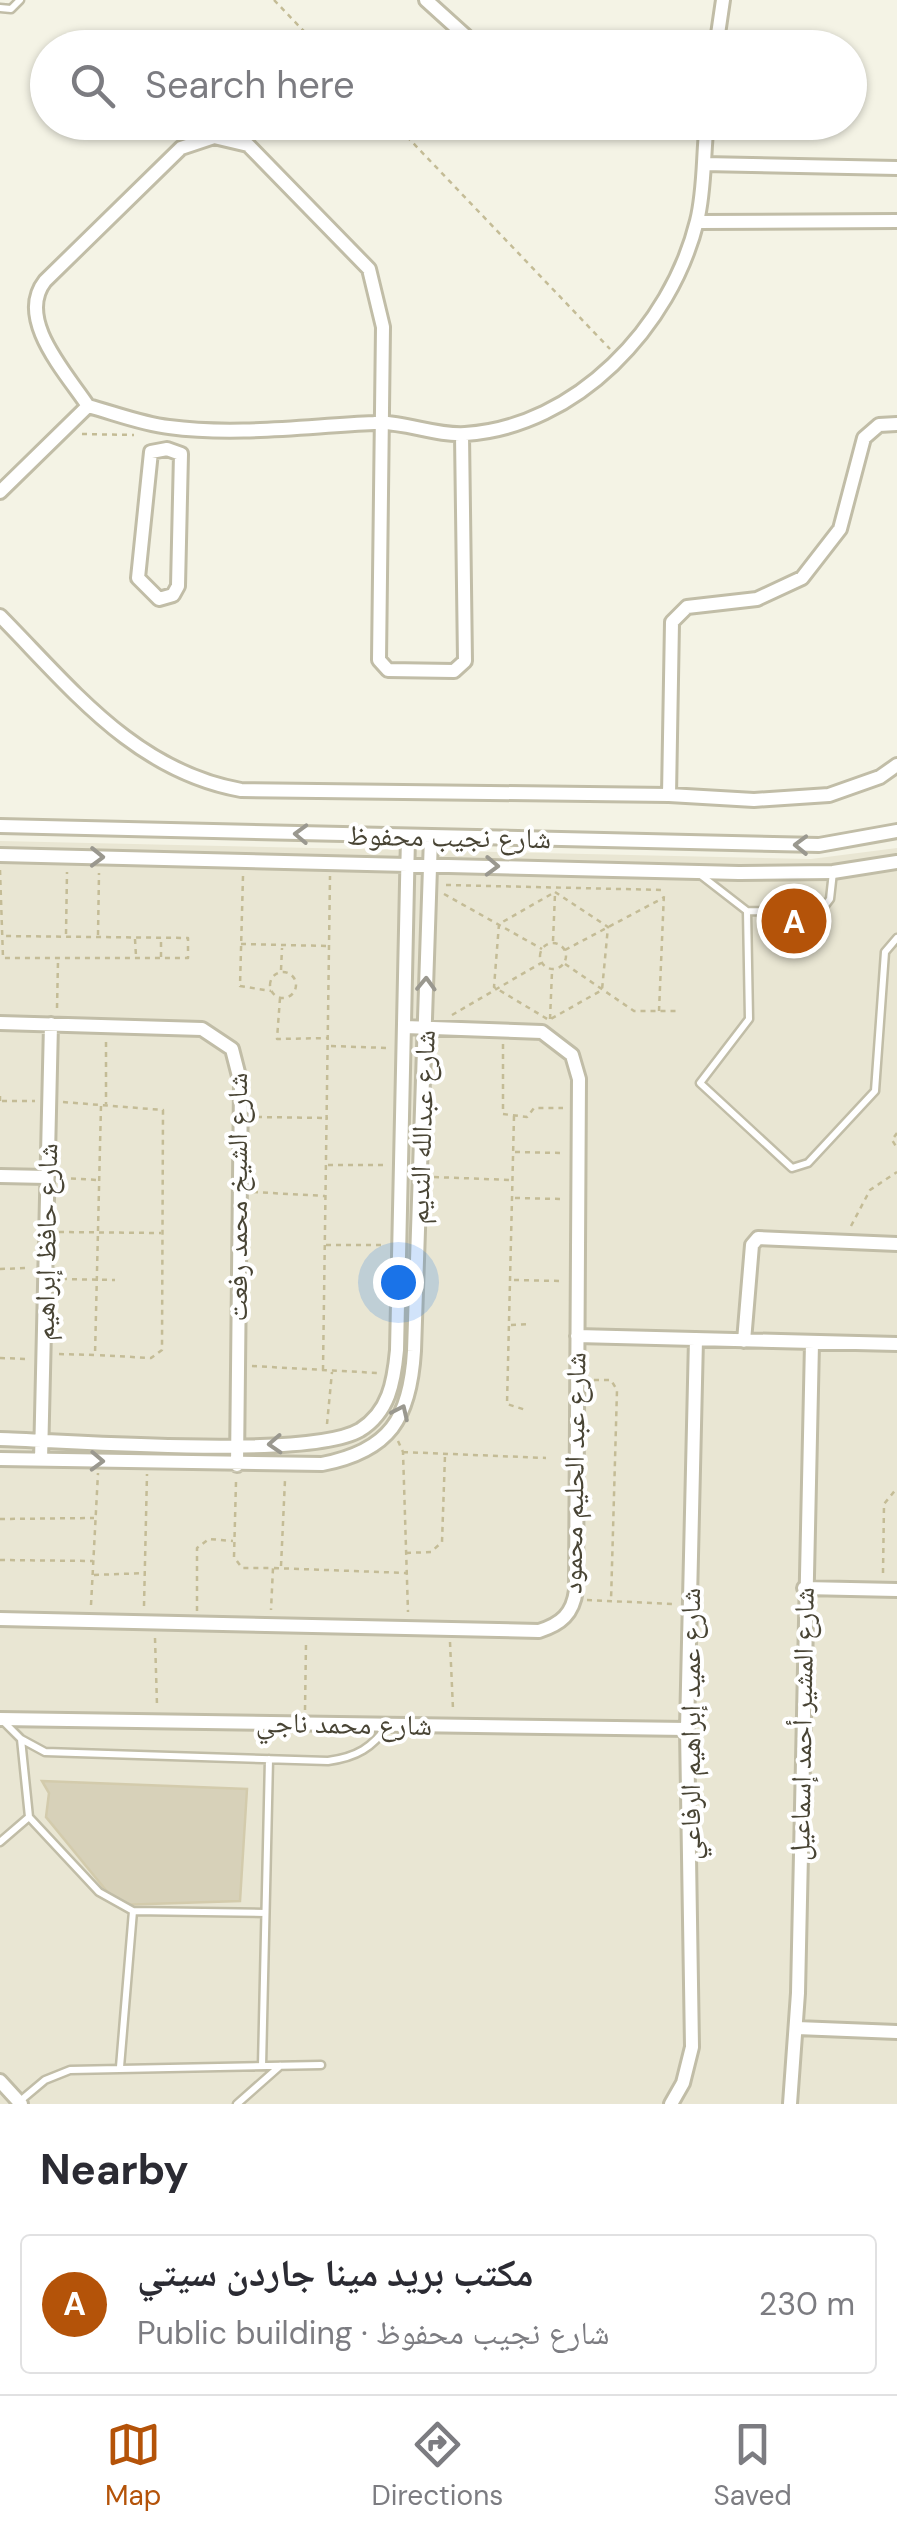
<!DOCTYPE html>
<html lang="en">
<head>
<meta charset="utf-8">
<style>
  :root { --surface:#fff; --page:#f2f2f3; --text:#2b2b33; --muted:#7c7c81; --line:#e1e1e2; --accent:#b45309 }
  body { margin:0; font-family:"DM Sans","Noto Naskh Arabic",sans-serif; background:var(--page); color:var(--text) }
  .you { position:absolute; left:398px; top:1282px; width:35px; height:35px; margin:-25px; border:8px solid #fff; border-radius:50%; background:#1a73e8; box-shadow:0 0 0 15px #1a73e833 }
  .badge { display:grid; place-items:center; width:65px; height:65px; border-radius:50%; background:var(--accent); color:#fff; font-size:32px; font-weight:700 }
  .pin { position:absolute; translate:-50% -50%; border:5px solid #fff; box-shadow:0 2px 10px #0006 }
  .list { margin:0; padding:0; list-style:none }
  h2 { display:flex; justify-content:space-between; align-items:center; height:130px; margin:0; padding:0 40px; font-size:42px }
  h2 small { font-size:32px; font-weight:400; color:var(--muted) }
  .list li { display:grid; grid-template-columns:65px 1fr auto; gap:30px; align-items:center; box-sizing:border-box; height:140px; margin:0 20px 20px; padding:0 20px; border:2px solid var(--line); border-radius:10px }
  .list b { display:block; font-size:38px; white-space:nowrap }
  .list p { margin:0; font-size:32px; white-space:nowrap; color:var(--muted) }
  .list em { font-size:32px; font-style:normal; color:var(--muted) }
  .icon { flex:none; width:55px; height:55px; fill:none; stroke:currentColor; stroke-width:2; stroke-linecap:round; stroke-linejoin:round }
  .map { position:relative; flex:none; width:897px; height:2104px; overflow:hidden }
  .search { position:absolute; background:var(--surface); box-shadow:0 2px 8px #0004; left:30px; right:30px; top:30px; height:110px; display:flex; align-items:center; gap:25px; box-sizing:border-box; padding:0 35px; border-radius:55px; color:var(--muted); font-size:38px }
  .sheet { height:290px; background:var(--surface) }
  nav { display:flex; justify-content:space-around; align-items:center; box-sizing:border-box; height:140px; border-top:2px solid var(--line); background:var(--surface); font-size:28px; color:var(--muted) }
  nav a { display:grid; justify-items:center; gap:5px }
  nav .on { color:var(--accent) }
  .map>svg:first-child { display:block }
  .residential { fill:#e9e6d3 }
  .building { fill:#d7d1b9; stroke:#d3cbac; stroke-width:2.5 }
  .lines { fill:none; stroke-linecap:round; stroke-linejoin:round }
  .service-casing { stroke:#c1bda7; stroke-width:11 }
  .minor-casing { stroke:#c1bda7; stroke-width:18 }
  .path { stroke:#c4bc96; stroke-width:2.5; stroke-dasharray:5 5; stroke-linecap:butt }
  .service { stroke:#fff; stroke-width:6 }
  .minor { stroke:#fff; stroke-width:12 }
  .oneway { stroke:#9a988f }
  .labels { text-anchor:middle; dominant-baseline:central; stroke-width:8; stroke-linejoin:round; paint-order:stroke }
  .street-label { font-size:28px; fill:#484434; stroke:#fff }
</style>
</head>
<body>
<div class="map">
<svg width="897" height="2104" viewBox="0 0 897 2104">
  <rect width="100%" height="100%" fill="#f4f3e5"/>
  <path class="residential" d="M 0,841 L 811,859 L 897,848 L 897,2104 L 0,2104 Z"/>
  <path class="building" d="M 42,1781 L 247,1789 L 240,1901 L 118,1905 L 46,1817 L 49,1793 Z"/>
  <g class="lines">
    <g class="service-casing">
      <path id="service" d="M 0,8 L 11,9 L 20,0
        M 698,873 L 747,911 L 820,912 L 830,899 L 833,872
        M 747,911 L 749,1019 L 700,1083 L 792,1168 L 808,1163 L 875,1091 L 885,952 L 897,938
        M 2,1720 L 21,1739 L 45,1752 L 328,1761 C 357,1757 372,1748 389,1724
        M 21,1739 L 29,1817 L 99,1892 L 133,1911 L 265,1913
        M 0,1842 L 29,1817
        M 262,2066 L 269,1759
        M 120,2067 L 133,1911
        M 20,2101 L 45,2080 L 70,2070 L 321,2065
        M 237,2104 L 280,2066"/>
    </g>
    <g class="minor-casing">
      <path id="minor" d="M 426,0 L 479,48
        M 716,48 L 723,0
        M 590,122 L 707,127
        M 704,164 L 897,168
        M 697,222 L 897,221
        M 462,435 L 465,661 L 454,671 L 388,670 L 379,660 L 383,327 L 369,269 L 248,145 L 214,137 L 181,148 L 45,281 C 15,319 67,374 88,406 C 114,413 142,424 169,427 C 236,436 306,426 374,423 C 404,421 435,436 465,434 C 576,427 671,327 697,221 C 705,189 703,155 707,122
        M 167,449 L 181,454 L 178,586 L 173,595 L 159,599 L 138,578 L 151,452 Z
        M 0,492 L 88,406
        M 0,616 C 72,689 135,771 241,790 L 669,795 L 754,800 L 829,795 L 880,777 L 897,765
        M 669,795 L 672,622 L 687,607 L 757,599 L 802,578 L 840,529 L 864,438 L 879,425 L 897,424
        M 0,826 L 819,845 L 897,831
        M 0,855 L 739,873 L 833,872 L 897,862
        M 0,1023 L 202,1029 L 232,1049 L 241,1084 L 237,1465
        M 0,1176 L 47,1177
        M 577,1336 L 897,1344
        M 744,1341 L 752,1245 L 758,1238 L 897,1244
        M 0,1439 C 70,1441 309,1460 360,1430 C 389,1412 394,1382 397,1350 L 408,837
        M 0,1459 L 322,1464 C 390,1451 410,1418 414,1351 L 431,837
        M 41,1460 L 51,1024
        M 804,1588 L 897,1590
        M 0,1619 L 539,1631 C 561,1624 573,1614 576,1590 L 579,1079 L 572,1055 L 542,1032 L 405,1027
        M 0,1719 L 687,1729
        M 797,2028 L 897,2032
        M 0,2081 L 21,2104
        M 671,2104 L 683,2083 L 692,2047 L 687,1729 L 696,1339
        M 790,2104 L 798,1993 L 812,1343"/>
    </g>
    <path class="path" d="M 274,0 L 320,48
      M 393,122 L 610,349
      M 82,434 L 134,435
      M 0,870 L 3,958 L 188,958 L 188,938 L 3,936
      M 243,876 L 240,986 L 271,991
      M 446,885 L 665,890
      M 555,892 L 608,927 L 602,990 L 549,1020 L 494,987 L 499,924 Z
      M 444,894 L 542,949
      M 66,934 L 67,872
      M 98,935 L 99,873
      M 135,939 L 136,956
      M 553,941 L 555,894
      M540 956a13 13 0 1 1 26 0a13 13 0 1 1-26 0Z
      M 241,944 L 328,946
      M 565,950 L 663,898
      M 161,957 L 161,940
      M 565,964 L 634,1011 L 678,1011
      M 281,970 L 282,948
      M270 985a13 13 0 1 1 26 0a13 13 0 1 1-26 0Z
      M 280,998 L 277,1039 L 328,1038
      M 57,1008 L 58,961
      M 659,1011 L 664,893
      M 452,1015 L 541,963
      M 550,1019 L 552,972
      M 106,1042 L 106,1104
      M 503,1044 L 503,1114 L 527,1117 L 534,1108 L 563,1108
      M 331,1046 L 388,1048
      M 0,1096 L 0,1106
      M 2,1101 L 35,1101
      M 63,1102 L 163,1110 L 162,1350 L 151,1358 L 95,1355
      M 514,1116 L 507,1404 L 526,1410
      M 257,1117 L 328,1118
      M 897,1133 L 892,1140 L 897,1148
      M 515,1152 L 562,1153
      M 328,1165 L 385,1165
      M 434,1177 L 511,1180
      M 61,1178 L 98,1180
      M 253,1192 L 325,1196
      M 515,1198 L 562,1199
      M 851,1226 L 870,1190 L 897,1172
      M 59,1232 L 161,1233
      M 326,1245 L 383,1245
      M 0,1269 L 28,1268
      M 62,1279 L 115,1280
      M 514,1280 L 561,1281
      M 511,1325 L 529,1324
      M 59,1354 L 95,1355 L 101,1105
      M 0,1358 L 27,1359
      M 252,1366 L 378,1373
      M 323,1370 L 330,876
      M 594,1380 L 611,1380 L 617,1390 L 611,1601
      M 327,1424 L 332,1372
      M 398,1441 L 403,1452 L 408,1612
      M 403,1452 L 546,1458
      M 236,1482 L 234,1557 L 242,1568 L 273,1568 L 271,1610
      M 0,1519 L 94,1518
      M 406,1553 L 431,1552 L 442,1542 L 445,1455
      M 0,1560 L 93,1561
      M 281,1566 L 285,1480
      M 274,1568 L 406,1573
      M 883,1573 L 884,1504 L 897,1488
      M 94,1575 L 145,1573
      M 587,1600 L 673,1604
      M 91,1605 L 98,1473
      M 144,1606 L 147,1474
      M 197,1611 L 197,1548 L 209,1539 L 233,1541
      M 155,1638 L 157,1705
      M 450,1642 L 453,1709
      M 305,1710 L 306,1643"/>
    <use href="#service" class="service"/>
    <use href="#minor" class="minor"/>
  </g>
  <defs><path id="oneway-chevron" d="M-2-3.5L2.5 0L-2 3.5" fill="none" stroke-width="1.6" stroke-linecap="round" stroke-linejoin="round" transform="scale(2.5)"/></defs>
  <g class="oneway">
    <use href="#oneway-chevron" transform="translate(301 834) rotate(-178)"/>
    <use href="#oneway-chevron" transform="translate(801 845) rotate(-179)"/>
    <use href="#oneway-chevron" transform="translate(97 857) rotate(1)"/>
    <use href="#oneway-chevron" transform="translate(492 866) rotate(2)"/>
    <use href="#oneway-chevron" transform="translate(426 984) rotate(-88)"/>
    <use href="#oneway-chevron" transform="translate(401 1412) rotate(-65)"/>
    <use href="#oneway-chevron" transform="translate(275 1444) rotate(177)"/>
    <use href="#oneway-chevron" transform="translate(97 1461) rotate(2)"/>
  </g>
  <g class="labels">
    <g class="street-label">
      <text transform="translate(449 837) rotate(1)">شارع نجيب محفوظ</text>
      <text transform="translate(422 1127) rotate(-88)">شارع عبدالله النديم</text>
      <text transform="translate(237 1197) rotate(-90)">شارع الشيخ محمد رفعت</text>
      <text transform="translate(46 1242) rotate(-89)">شارع حافظ إبراهيم</text>
      <text transform="translate(574 1473) rotate(-89)">شارع عبد الحليم محمود</text>
      <text transform="translate(344 1724) rotate(1)">شارع محمد ناجي</text>
      <text transform="translate(690 1724) rotate(-90)">شارع عميد إبراهيم الرفاعي</text>
      <text transform="translate(802 1724) rotate(-89)">شارع المشير أحمد إسماعيل</text>
    </g>
  </g>
</svg>
<div class="you"></div>
<div class="pin badge" style="left:794px;top:921px">A</div>
<div class="search"><svg class="icon" aria-label="search" viewBox="0 0 24 24"><circle cx="10" cy="10" r="6"/><path d="M15 15l6 6"/></svg>Search here</div>
</div>
<section class="sheet">
<h2>Nearby<small></small></h2>
<ul class="list">
<li><span class="badge">A</span><div><b>مكتب بريد مينا جاردن سيتي</b><p>Public building · شارع نجيب محفوظ</p></div><em>230 m</em></li>
</ul>
</section>
<nav>
<a class="on"><svg class="icon" aria-label="map" viewBox="0 0 24 24"><path d="M3 6l6-2 6 2 6-2v14l-6 2-6-2-6 2zM9 4v14M15 6v14"/></svg>Map</a>
<a><svg class="icon" aria-label="directions" viewBox="0 0 24 24"><path d="M12 3l9 9-9 9-9-9zM9 14v-3h6M13 9l2 2-2 2"/></svg>Directions</a>
<a><svg class="icon" aria-label="saved" viewBox="0 0 24 24"><path d="M7 4h10v16l-5-4-5 4z"/></svg>Saved</a>
</nav>
</body>
</html>
